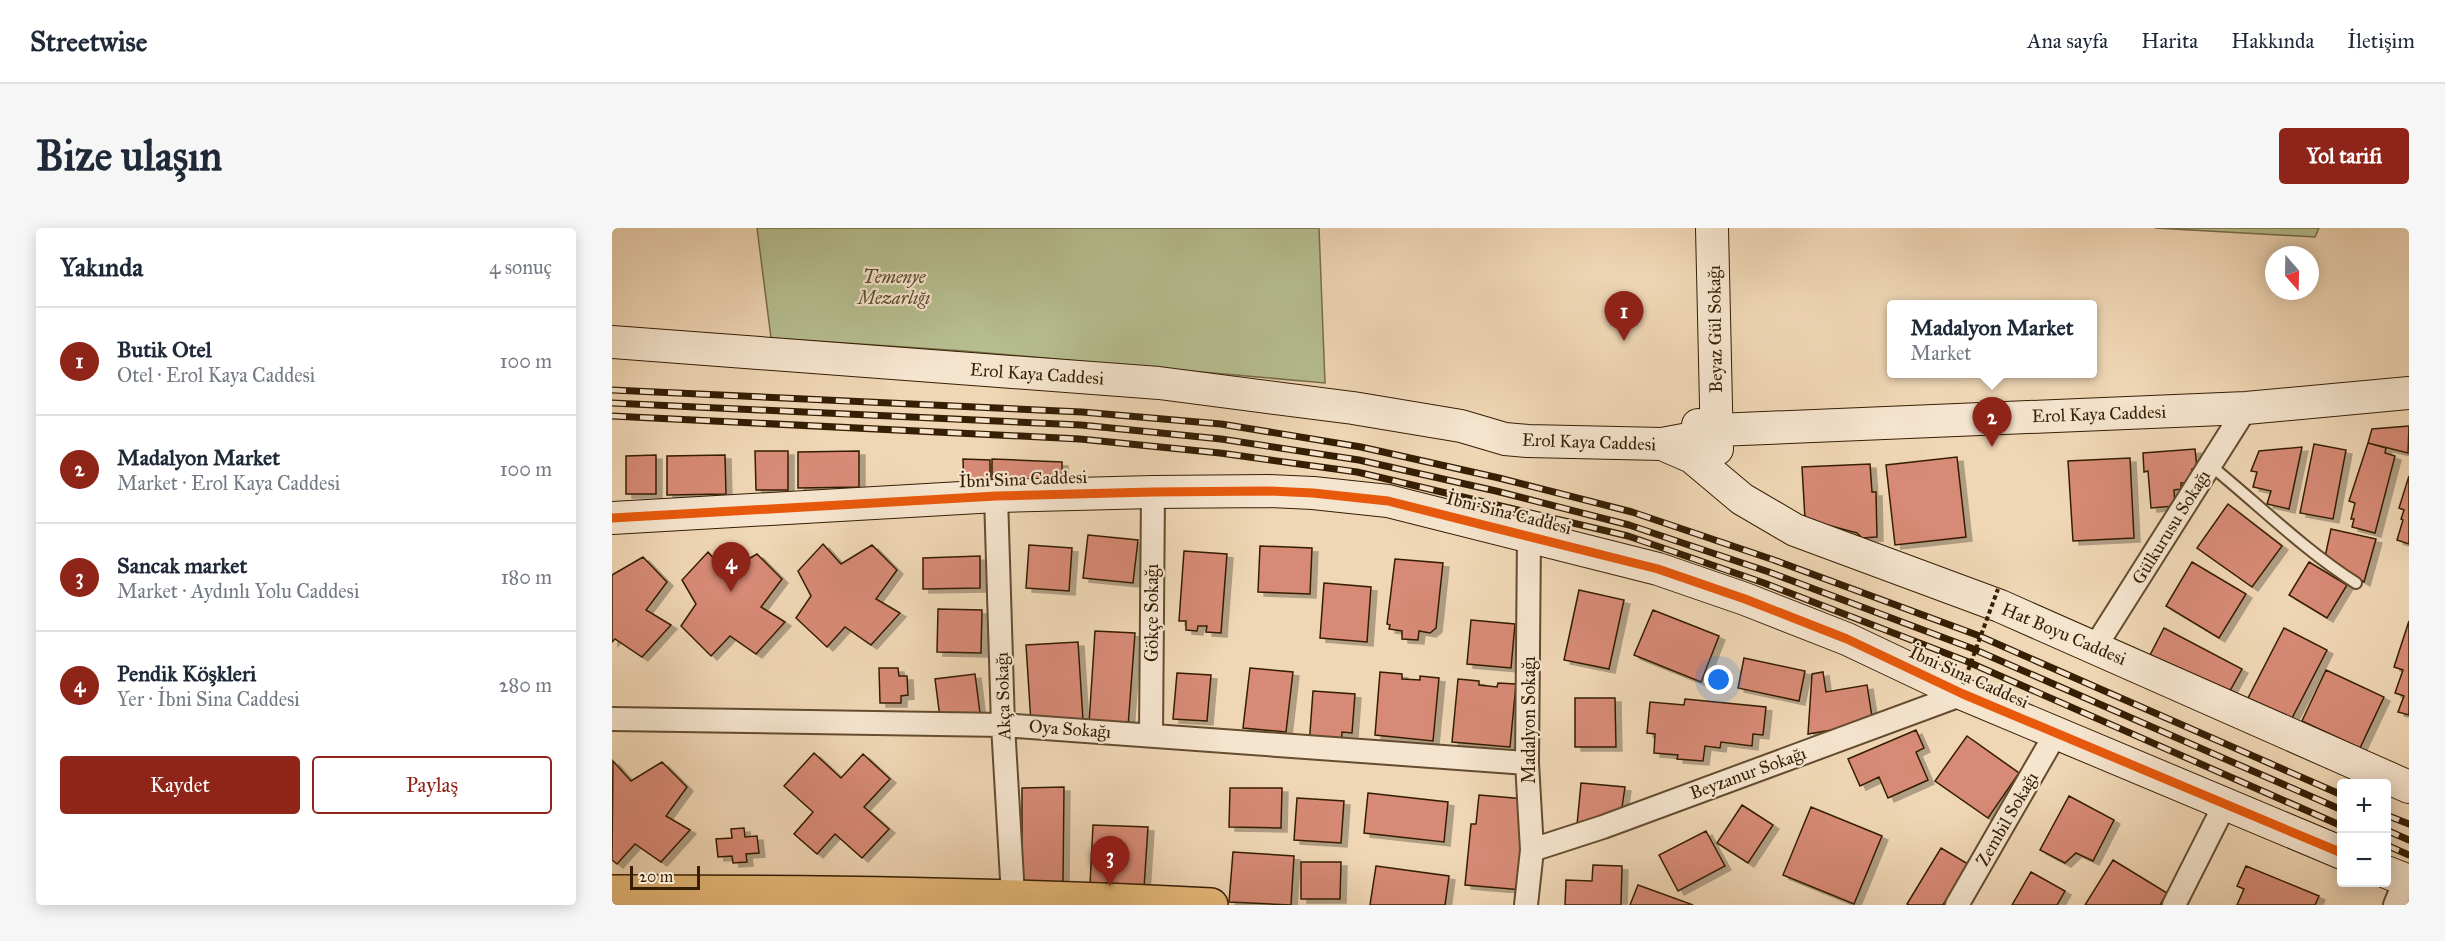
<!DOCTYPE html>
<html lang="tr">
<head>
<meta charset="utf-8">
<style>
  :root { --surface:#fff; --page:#f6f6f7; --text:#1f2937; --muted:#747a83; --line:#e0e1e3; --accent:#8f2418 }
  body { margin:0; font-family:"IM FELL Great Primer",serif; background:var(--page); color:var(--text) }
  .controls { position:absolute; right:18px; bottom:18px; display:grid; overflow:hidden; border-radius:6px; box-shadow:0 3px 15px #0003 }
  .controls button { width:54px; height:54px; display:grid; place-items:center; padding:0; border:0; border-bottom:2px solid var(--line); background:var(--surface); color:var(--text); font:30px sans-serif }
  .compass { position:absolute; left:1653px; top:18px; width:54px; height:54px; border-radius:50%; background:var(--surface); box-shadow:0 3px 15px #0003; rotate:160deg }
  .scale { position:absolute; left:18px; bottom:15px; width:70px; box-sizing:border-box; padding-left:6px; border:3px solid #361e03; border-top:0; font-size:16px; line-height:21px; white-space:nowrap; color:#361e03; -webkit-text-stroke:4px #f5e4ce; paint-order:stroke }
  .you { position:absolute; left:1107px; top:452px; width:21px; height:21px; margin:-15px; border:4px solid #fff; border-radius:50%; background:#1a73e8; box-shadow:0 0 0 9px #1a73e833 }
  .badge { display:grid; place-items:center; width:39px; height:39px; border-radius:50%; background:var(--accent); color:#fff; font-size:20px; font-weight:700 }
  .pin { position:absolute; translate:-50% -50px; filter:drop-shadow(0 2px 3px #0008) }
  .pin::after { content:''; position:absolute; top:32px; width:21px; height:18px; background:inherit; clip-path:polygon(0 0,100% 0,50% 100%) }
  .popup { position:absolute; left:1275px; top:72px; width:210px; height:78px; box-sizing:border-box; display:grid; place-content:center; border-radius:6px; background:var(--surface); filter:drop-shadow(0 2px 4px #0005); font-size:20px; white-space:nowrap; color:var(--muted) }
  .popup b { font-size:22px; color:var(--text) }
  .popup::after { content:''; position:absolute; left:50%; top:100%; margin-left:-12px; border:12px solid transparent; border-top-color:var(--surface) }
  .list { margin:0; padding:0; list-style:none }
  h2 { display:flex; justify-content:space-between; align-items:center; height:78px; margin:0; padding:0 24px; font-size:26px }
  h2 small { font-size:20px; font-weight:400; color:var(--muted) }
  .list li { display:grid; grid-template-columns:39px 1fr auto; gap:18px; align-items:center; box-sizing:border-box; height:108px; padding:0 24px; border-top:2px solid var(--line) }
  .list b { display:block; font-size:22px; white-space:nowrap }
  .list p { margin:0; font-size:20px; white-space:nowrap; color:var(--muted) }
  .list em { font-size:20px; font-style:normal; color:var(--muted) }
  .actions { display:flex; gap:12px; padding:18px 24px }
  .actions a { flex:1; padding:14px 0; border:2px solid var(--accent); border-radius:6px; text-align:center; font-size:21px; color:var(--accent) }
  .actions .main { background:var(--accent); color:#fff }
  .map { position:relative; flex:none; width:1797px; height:677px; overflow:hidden; border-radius:6px }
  header { display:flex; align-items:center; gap:36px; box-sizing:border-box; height:84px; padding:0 30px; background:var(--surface); border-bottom:2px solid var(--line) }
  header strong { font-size:28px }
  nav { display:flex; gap:33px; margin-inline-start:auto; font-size:21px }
  .intro { display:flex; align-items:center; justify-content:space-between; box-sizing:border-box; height:144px; padding:0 36px }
  h1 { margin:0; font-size:42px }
  .button { padding:15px 27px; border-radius:6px; background:var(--accent); color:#fff; font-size:21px; font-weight:700 }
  main { display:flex; gap:36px; padding:0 36px }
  aside { flex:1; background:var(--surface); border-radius:6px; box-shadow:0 3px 15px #0003 }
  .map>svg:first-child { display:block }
  .green { fill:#b6be8f; stroke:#766e49; stroke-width:1.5 }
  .building { fill:#d78a75; stroke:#361e03; stroke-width:1.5; filter:url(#shadow) }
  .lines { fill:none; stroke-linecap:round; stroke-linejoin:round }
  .lane-casing { stroke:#644c2f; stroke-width:14 }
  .street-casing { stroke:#644c2f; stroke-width:26 }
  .secondary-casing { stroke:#361e03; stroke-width:34 }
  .primary-casing { stroke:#361e03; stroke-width:36 }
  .lane { stroke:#f5e4ce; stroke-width:10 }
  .street { stroke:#f5e4ce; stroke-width:22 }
  .secondary { stroke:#f5e4ce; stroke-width:32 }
  .primary { stroke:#e8bb7a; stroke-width:33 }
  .rail-casing { stroke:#361e03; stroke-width:7 }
  .rail { stroke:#f5e4ce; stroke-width:4.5; stroke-dasharray:14; stroke-linecap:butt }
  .path-bridge { stroke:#361e03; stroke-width:4; stroke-dasharray:4.5 3; stroke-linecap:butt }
  .cycleway-casing { stroke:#f5e4ce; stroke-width:13 }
  .cycleway { stroke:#e8590c; stroke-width:9 }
  .labels { text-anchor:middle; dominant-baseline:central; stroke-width:4.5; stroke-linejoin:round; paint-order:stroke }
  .park-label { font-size:18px; font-style:italic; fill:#5c4e2d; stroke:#f5e4ce }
  .street-label { font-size:18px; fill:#361e03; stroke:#f5e4ce }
</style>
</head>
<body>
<header>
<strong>Streetwise</strong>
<nav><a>Ana sayfa</a><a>Harita</a><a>Hakkında</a><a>İletişim</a></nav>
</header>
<div class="intro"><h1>Bize ulaşın</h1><a class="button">Yol tarifi</a></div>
<main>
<aside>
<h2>Yakında<small>4 sonuç</small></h2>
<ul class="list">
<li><span class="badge">1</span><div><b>Butik Otel</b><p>Otel · Erol Kaya Caddesi</p></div><em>100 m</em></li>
<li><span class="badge">2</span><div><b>Madalyon Market</b><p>Market · Erol Kaya Caddesi</p></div><em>100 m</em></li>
<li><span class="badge">3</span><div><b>Sancak market</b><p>Market · Aydınlı Yolu Caddesi</p></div><em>180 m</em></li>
<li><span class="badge">4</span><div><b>Pendik Köşkleri</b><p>Yer · İbni Sina Caddesi</p></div><em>280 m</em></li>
</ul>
<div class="actions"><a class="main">Kaydet</a><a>Paylaş</a></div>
</aside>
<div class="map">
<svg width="1797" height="677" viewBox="0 0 1797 677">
  <defs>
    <filter id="shadow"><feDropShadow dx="6" dy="4" stdDeviation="0" flood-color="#0004"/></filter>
  </defs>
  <rect width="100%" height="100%" fill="#efd6b4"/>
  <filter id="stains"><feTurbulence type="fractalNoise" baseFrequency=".00333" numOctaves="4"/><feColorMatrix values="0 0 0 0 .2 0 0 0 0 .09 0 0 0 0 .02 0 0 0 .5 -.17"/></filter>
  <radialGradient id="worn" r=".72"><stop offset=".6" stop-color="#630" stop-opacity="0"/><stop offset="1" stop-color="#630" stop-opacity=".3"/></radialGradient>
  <path class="green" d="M 145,0 L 707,0 L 713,155 L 352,123 L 159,110 Z
    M 1543,0 L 1707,0 L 1703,9 Z"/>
  <path class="building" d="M 1797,198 L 1796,225 L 1756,215 L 1760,201 Z
    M 1756,215 L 1774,220 L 1773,225 L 1783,228 L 1763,305 L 1740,299 L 1742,291 L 1739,291 L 1743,275 L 1737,273 Z
    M 1702,216 L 1734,222 L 1721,291 L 1688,285 Z
    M 1690,219 L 1677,281 L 1655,276 L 1659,263 L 1641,259 L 1645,244 L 1639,243 L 1647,223 Z
    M 1583,221 L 1585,241 L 1580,241 L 1581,246 L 1578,246 L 1575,255 L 1569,255 L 1569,261 L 1562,262 L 1563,278 L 1539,280 L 1536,243 L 1532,244 L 1531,225 Z
    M 143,223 L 176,223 L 176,262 L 144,262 Z
    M 247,223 L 247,259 L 186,260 L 186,224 Z
    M 44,227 L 44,266 L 14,266 L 14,228 Z
    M 113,227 L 114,266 L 55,267 L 55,228 Z
    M 1345,229 L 1354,309 L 1283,317 L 1274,237 Z
    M 1518,230 L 1522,310 L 1461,313 L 1456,233 Z
    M 351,231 L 378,232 L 378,265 L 352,265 Z
    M 380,231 L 450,234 L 450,262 L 380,264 Z
    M 1258,236 L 1260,264 L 1264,264 L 1265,309 L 1250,310 L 1245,305 L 1193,291 L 1190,239 Z
    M 1797,248 L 1797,316 L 1785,312 L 1791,292 L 1789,291 L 1792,282 L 1787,280 Z
    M 1616,276 L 1670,318 L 1640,359 L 1585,320 Z
    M 1719,301 L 1764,311 L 1752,354 L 1713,329 Z
    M 476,307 L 526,312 L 521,355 L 471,350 Z
    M 211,316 L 229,336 L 260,317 L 285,342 L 264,371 L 288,385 L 259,417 L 233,399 L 215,419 L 184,390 L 199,368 L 186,343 Z
    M 417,317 L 460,320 L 457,363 L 414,360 Z
    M 648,318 L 700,320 L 698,366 L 646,364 Z
    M 572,323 L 615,326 L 609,405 L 594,404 L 595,398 L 586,398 L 585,403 L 574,402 L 574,393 L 567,393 Z
    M 96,324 L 114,344 L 145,326 L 170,351 L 149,379 L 173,394 L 144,426 L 118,408 L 99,428 L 69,398 L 84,376 L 70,352 Z
    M 368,328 L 368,360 L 311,361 L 311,330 Z
    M 31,329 L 55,354 L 34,382 L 59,397 L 30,429 L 3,411 L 0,414 L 0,347 Z
    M 783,331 L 831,335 L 824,400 L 818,405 L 807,403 L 806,412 L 790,411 L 790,403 L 777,401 L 778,397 L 775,396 Z
    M 1580,334 L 1634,366 L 1607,410 L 1554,378 Z
    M 1697,334 L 1735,357 L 1715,390 L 1677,367 Z
    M 712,355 L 759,359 L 755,414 L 708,410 Z
    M 967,362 L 1012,372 L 997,441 L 952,432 Z
    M 326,381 L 370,382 L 369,425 L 325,424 Z
    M 1041,382 L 1107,408 L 1089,454 L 1022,427 Z
    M 859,392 L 903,396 L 899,440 L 855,436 Z
    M 1797,393 L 1797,487 L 1786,484 L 1792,468 L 1783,465 L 1791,442 L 1782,439 Z
    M 1552,400 L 1630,441 L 1614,470 L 1537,429 Z
    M 1672,400 L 1715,422 L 1678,494 L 1635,472 Z
    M 483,403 L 523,405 L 516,499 L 477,496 Z
    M 466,414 L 471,492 L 419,495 L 414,417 Z
    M 1132,430 L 1193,443 L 1187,473 L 1126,460 Z
    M 267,440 L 286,440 L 287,448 L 295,448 L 296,467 L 289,468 L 289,475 L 268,475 Z
    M 638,440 L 681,444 L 674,504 L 631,500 Z
    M 1714,442 L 1772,469 L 1748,520 L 1690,493 Z
    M 768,444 L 790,446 L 790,451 L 808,452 L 808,448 L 827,450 L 821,513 L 763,507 Z
    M 1211,444 L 1214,464 L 1255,457 L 1261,495 L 1196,506 L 1200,446 Z
    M 565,445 L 599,447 L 595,493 L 561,491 Z
    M 363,446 L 368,485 L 328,490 L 323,451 Z
    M 846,451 L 867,453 L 867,457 L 885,459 L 886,455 L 904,456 L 898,519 L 840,514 Z
    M 701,463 L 743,466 L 740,505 L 730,504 L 729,520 L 697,518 Z
    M 963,470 L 1003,470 L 1004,519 L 963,519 Z
    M 1073,471 L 1154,479 L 1151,507 L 1141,506 L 1140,518 L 1109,514 L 1108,520 L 1093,518 L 1091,533 L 1065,531 L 1066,527 L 1042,525 L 1043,506 L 1035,505 L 1038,474 L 1072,477 Z
    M 1304,502 L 1312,520 L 1304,524 L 1316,552 L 1276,570 L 1267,549 L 1248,558 L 1236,531 Z
    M 1355,508 L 1407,545 L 1376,590 L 1323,553 Z
    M 202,525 L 229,550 L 251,526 L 278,551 L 252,579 L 277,601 L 250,630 L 223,606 L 205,626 L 182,606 L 201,584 L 172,558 Z
    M 1,533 L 19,553 L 50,534 L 75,559 L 54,588 L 78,602 L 49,634 L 23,616 L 5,636 L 0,632 Z
    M 969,555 L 1013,559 L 1009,586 L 965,597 Z
    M 452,559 L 451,654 L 410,654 L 410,560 Z
    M 618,560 L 670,560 L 669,600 L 617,599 Z
    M 756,565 L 836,574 L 832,614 L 752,605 Z
    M 867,567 L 913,571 L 911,662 L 853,657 L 859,596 L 864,596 Z
    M 1457,568 L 1502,592 L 1481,633 L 1464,625 L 1453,635 L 1428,622 Z
    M 685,570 L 732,573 L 729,615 L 682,612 Z
    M 1130,577 L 1161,597 L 1136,635 L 1105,615 Z
    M 1199,579 L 1270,608 L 1242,676 L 1171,647 Z
    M 481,597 L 536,599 L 532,660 L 478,657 Z
    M 132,600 L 133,609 L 145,608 L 147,625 L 134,626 L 135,634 L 121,635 L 120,628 L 106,629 L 104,611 L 120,610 L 119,601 Z
    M 1094,603 L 1113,638 L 1066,663 L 1047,627 Z
    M 1329,620 L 1356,636 L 1331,677 L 1297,677 L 1295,676 Z
    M 621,624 L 682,628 L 679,677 L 617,674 Z
    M 1501,632 L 1555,665 L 1548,677 L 1473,677 Z
    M 689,634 L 729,634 L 728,671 L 689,671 Z
    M 981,637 L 1010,638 L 1009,677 L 953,677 L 954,652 L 980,653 Z
    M 764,638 L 837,648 L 833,677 L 758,677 Z
    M 1634,638 L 1707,668 L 1703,677 L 1625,677 L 1632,661 L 1625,658 Z
    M 1419,644 L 1453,663 L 1445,677 L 1400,677 Z
    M 1026,657 L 1081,677 L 1018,677 Z"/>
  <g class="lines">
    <g class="lane-casing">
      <path id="lane" d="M 1598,237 C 1647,277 1691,321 1744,355"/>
    </g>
    <g class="street-casing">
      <path id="street" d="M 384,268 L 391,497 L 401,668
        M 1483,419 L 1634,180
        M 0,491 L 391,497 L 915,535
        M 539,507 L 541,264
        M 920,622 L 991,599 L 1351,466
        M 914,677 L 920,622 L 915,535 L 917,307
        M 1345,677 L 1444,505
        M 1562,677 L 1613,576
        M 1783,677 L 1793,652"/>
    </g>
    <g class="secondary-casing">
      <path id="secondary" d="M 1100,0 L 1105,221
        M 0,114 L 547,155 L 741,180 L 849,198 L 893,211 L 916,213 L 1050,216 L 1082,210 L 1105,202
        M 1086,197 L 1105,202 L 1634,180 L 1797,165
        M 1050,216 L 1080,229 L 1130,271 L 1183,302 L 1388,378 L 1797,559
        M 0,290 L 384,268 L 541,264 L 656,263 L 701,265 L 776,273 L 1046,341 L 1133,371 L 1235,411 L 1351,466 L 1730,625
        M 1774,644 L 1797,653"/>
    </g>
    <g class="primary-casing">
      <path id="primary" d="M 0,664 C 200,664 399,666 599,677"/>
    </g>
    <use href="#lane" class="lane"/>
    <use href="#street" class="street"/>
    <use href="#secondary" class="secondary"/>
    <use href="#primary" class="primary"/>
    <g class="rail-casing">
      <path id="rail" d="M 0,162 L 470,184 L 609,196 L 749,219 L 887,250 L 1020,284 L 1162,332 L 1365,407 L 1730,567
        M 0,175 L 469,197 L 609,211 L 747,232 L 884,263 L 1017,297 L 1157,344 L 1359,420 L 1730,582
        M 0,188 L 468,211 L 608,225 L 745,244 L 1016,308 L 1152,355 L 1354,433 L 1730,598
        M 1774,587 L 1797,596
        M 1774,602 L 1797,612
        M 1774,617 L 1797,627"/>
    </g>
    <use href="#rail" class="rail"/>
    <path class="path-bridge" d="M 1351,456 L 1386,361"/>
    <g class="cycleway-casing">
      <path id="cycleway" d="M 0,290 L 384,268 L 541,264 L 656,263 L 701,265 L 776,273 L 1046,341 L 1133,371 L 1235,411 L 1351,466 L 1730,625"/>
    </g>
    <use href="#cycleway" class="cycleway"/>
  </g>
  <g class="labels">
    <g class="park-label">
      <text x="282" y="49">Temenye<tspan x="282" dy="21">Mezarlığı</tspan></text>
    </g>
    <g class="street-label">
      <text transform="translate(1103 101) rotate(-91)">Beyaz Gül Sokağı</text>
      <text transform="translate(425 146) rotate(4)">Erol Kaya Caddesi</text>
      <text transform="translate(1487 186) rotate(-2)">Erol Kaya Caddesi</text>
      <text transform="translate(977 214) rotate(2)">Erol Kaya Caddesi</text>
      <text transform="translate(411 251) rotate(-2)">İbni Sina Caddesi</text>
      <text transform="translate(897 285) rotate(14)">İbni Sina Caddesi</text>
      <text transform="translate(1559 299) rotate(-58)">Gülkurusu Sokağı</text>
      <text transform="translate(540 385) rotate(-90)">Gökçe Sokağı</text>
      <text transform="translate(1452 406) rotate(23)">Hat Boyu Caddesi</text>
      <text transform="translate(1357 449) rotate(24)">İbni Sina Caddesi</text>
      <text transform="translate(391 468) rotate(-92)">Akça Sokağı</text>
      <text transform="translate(917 492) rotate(-90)">Madalyon Sokağı</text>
      <text transform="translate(458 501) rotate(4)">Oya Sokağı</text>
      <text transform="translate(1136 545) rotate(-20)">Beyzanur Sokağı</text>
      <text transform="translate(1395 591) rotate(-60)">Zembil Sokağı</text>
    </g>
  </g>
  <rect width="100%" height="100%" filter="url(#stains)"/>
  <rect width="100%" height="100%" fill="url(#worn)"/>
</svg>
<div class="controls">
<button>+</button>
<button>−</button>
</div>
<svg class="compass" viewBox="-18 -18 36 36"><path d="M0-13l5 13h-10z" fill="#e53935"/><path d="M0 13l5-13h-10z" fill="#747a83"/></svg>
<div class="scale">20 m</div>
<div class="you"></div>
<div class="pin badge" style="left:1012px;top:113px">1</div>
<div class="pin badge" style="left:1380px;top:219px">2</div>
<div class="popup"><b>Madalyon Market</b>Market</div>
<div class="pin badge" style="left:498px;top:658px">3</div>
<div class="pin badge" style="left:119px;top:364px">4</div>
</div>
</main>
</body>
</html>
